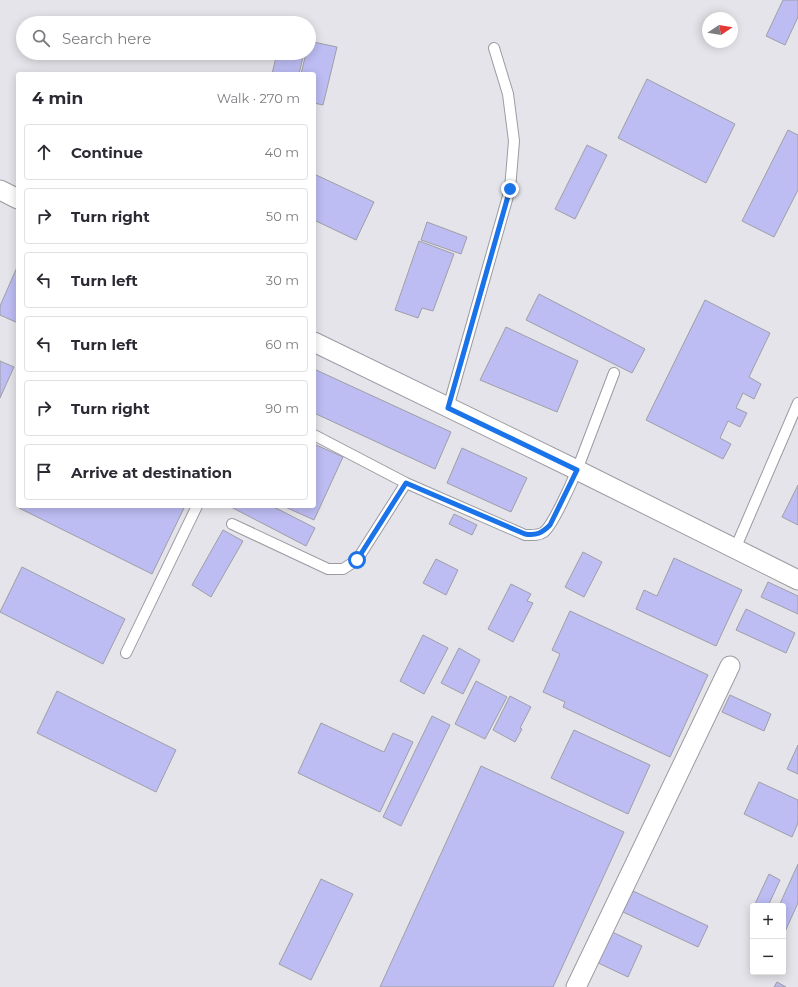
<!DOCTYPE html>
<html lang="en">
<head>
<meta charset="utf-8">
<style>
  :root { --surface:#fff; --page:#f7f7f7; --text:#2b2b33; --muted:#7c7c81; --line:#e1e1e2 }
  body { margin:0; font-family:Montserrat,sans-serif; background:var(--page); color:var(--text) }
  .controls { position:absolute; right:12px; bottom:12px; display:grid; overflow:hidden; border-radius:4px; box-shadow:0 2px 10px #0003 }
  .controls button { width:36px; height:36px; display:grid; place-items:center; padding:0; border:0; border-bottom:1px solid var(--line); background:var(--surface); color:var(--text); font:20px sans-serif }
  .compass { position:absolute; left:702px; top:12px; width:36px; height:36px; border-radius:50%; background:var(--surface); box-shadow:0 2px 10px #0003; rotate:78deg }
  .stop { position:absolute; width:12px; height:12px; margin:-9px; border:3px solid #1a73e8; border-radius:50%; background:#fff }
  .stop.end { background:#1a73e8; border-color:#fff; box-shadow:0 1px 4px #0008 }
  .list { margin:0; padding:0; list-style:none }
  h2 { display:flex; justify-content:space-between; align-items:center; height:52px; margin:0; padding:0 16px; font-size:17px }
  h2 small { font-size:13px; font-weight:400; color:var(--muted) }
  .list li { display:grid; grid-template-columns:26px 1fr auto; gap:12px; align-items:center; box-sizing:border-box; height:56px; margin:0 8px 8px; padding:0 8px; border:1px solid var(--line); border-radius:4px }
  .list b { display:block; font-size:15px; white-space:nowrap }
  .list em { font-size:13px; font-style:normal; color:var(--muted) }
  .icon { flex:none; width:22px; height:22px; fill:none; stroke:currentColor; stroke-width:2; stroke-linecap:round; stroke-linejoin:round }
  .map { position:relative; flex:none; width:798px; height:987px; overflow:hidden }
  .search { position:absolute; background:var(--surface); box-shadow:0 2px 10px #0003; left:16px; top:16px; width:300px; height:44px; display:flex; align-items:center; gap:10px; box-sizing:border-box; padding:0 14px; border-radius:22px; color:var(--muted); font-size:15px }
  .panel { position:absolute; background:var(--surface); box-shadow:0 2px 10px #0003; left:16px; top:72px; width:300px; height:436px; border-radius:4px }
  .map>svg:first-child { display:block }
  .building { fill:#bdbcf3; stroke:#9f9fa5 }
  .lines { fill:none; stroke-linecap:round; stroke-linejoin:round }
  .lane-casing { stroke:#9b9ba1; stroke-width:12 }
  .street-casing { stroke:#9b9ba1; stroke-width:21 }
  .lane { stroke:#fff; stroke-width:10 }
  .street { stroke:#fff; stroke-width:19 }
  .route { stroke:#1a73e8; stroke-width:5 }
</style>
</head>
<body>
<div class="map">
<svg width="798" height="987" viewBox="0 0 798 987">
  <rect width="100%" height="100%" fill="#e4e4ea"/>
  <path class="building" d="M 783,0 L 798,0 L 798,17 L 785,45 L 766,36 Z
    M 309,41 L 337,47 L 323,105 L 314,103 L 314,74 L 301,74 L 306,53 L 309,53 Z
    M 277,53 L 304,53 L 299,74 L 272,74 Z
    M 647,79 L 735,124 L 706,183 L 618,138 Z
    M 788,130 L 798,135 L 798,190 L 774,237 L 742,221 Z
    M 587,145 L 607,155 L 575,219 L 555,209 Z
    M 314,174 L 374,202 L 356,240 L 314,220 Z
    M 427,222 L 467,237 L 461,254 L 421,240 Z
    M 419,241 L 454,254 L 433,311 L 422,308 L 418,318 L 395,310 Z
    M 18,265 L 18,323 L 0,315 L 0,306 Z
    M 539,294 L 645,349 L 632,373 L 526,320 Z
    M 705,300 L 770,333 L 749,377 L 761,384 L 754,399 L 743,393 L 736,408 L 747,413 L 740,427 L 728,421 L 720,438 L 731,444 L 723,459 L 646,420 Z
    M 506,327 L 578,361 L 557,412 L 480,380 Z
    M 0,361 L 14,367 L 0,398 Z
    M 314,369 L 451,432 L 435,469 L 314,413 Z
    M 314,444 L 343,457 L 314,520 L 283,506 L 314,506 Z
    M 462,448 L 527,478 L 511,512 L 447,483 Z
    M 798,485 L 798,525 L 782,517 Z
    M 20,506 L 185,506 L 152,574 L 19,508 Z
    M 232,506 L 272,506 L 315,528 L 306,546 L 231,507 Z
    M 454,514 L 477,525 L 472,535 L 449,524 Z
    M 223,530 L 243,541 L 211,597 L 192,585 Z
    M 583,552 L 602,562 L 584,597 L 565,587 Z
    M 674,558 L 742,590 L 716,646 L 636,609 L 644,590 L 657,596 Z
    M 436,559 L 458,570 L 446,595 L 423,583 Z
    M 22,567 L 125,619 L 103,664 L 0,612 Z
    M 768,582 L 798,596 L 798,614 L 761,597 Z
    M 511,584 L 531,594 L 527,601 L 533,603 L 513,642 L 488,629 Z
    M 746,609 L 795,633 L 786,653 L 736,630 Z
    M 570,611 L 708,675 L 670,757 L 563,707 L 565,702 L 543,692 L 560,654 L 552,650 Z
    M 423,635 L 448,648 L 424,694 L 400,681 Z
    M 459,648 L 480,660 L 463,694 L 441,683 Z
    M 476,681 L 507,697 L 485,739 L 455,724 Z
    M 57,691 L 176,750 L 156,792 L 37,733 Z
    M 730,695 L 771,714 L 764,731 L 722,712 Z
    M 510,696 L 531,707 L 520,728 L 522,729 L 515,742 L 493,730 Z
    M 432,716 L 450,725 L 401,826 L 383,817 Z
    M 321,723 L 384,752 L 393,733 L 413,742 L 380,812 L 298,773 Z
    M 574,730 L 650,765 L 628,814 L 551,778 Z
    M 798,745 L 798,774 L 787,769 Z
    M 481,766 L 624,832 L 553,987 L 380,987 Z
    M 759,782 L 798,800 L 798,823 L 792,837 L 744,814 Z
    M 798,864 L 798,903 L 783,936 L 783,906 L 779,906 Z
    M 769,874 L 780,880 L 768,906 L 754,906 Z
    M 321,879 L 353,894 L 311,980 L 279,964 Z
    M 633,891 L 708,926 L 698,947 L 623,912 Z
    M 608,930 L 642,946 L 628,977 L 594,961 Z
    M 777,982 L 786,987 L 774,987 Z"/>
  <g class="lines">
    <g class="lane-casing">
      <path id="lane" d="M 448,408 L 510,189 L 514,141 L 508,94 L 494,48
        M 314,435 L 406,483 L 525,535 C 532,535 538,536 544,532 C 553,525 572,482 577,470 L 614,373
        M 232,524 L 328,569 L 343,569 L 357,560 L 406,483
        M 735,549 L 798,403
        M 126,653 L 197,506"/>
    </g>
    <g class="street-casing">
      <path id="street" d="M 0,190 L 18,199
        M 314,342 L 577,470 L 798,580
        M 576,987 L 730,666"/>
    </g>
    <use href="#lane" class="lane"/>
    <use href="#street" class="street"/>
  </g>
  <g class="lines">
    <path class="route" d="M 357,560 L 406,483 L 525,534 C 536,536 542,533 550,525 L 577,470 L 448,408 L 510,189"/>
  </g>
</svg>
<div class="controls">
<button>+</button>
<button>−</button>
</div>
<svg class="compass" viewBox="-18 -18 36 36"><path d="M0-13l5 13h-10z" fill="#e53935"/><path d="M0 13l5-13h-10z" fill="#7c7c81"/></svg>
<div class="stop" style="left:357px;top:560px"></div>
<div class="stop end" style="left:510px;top:189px"></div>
<div class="search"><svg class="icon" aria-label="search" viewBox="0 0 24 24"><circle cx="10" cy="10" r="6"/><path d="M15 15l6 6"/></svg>Search here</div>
<section class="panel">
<h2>4 min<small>Walk · 270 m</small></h2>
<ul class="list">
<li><svg class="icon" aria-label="ahead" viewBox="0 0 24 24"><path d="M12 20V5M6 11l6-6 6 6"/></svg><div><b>Continue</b></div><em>40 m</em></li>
<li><svg class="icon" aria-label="right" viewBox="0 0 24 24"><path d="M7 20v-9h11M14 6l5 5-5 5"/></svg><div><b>Turn right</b></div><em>50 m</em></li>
<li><svg class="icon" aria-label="left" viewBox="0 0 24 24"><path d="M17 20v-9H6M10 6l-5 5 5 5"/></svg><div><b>Turn left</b></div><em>30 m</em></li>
<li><svg class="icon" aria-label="left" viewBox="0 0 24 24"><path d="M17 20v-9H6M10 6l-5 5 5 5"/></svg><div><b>Turn left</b></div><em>60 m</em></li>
<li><svg class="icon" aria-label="right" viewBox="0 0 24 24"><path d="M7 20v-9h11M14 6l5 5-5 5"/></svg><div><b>Turn right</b></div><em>90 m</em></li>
<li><svg class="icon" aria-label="arrive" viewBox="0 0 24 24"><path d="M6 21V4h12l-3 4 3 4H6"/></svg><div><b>Arrive at destination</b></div></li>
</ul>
</section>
</div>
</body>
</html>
